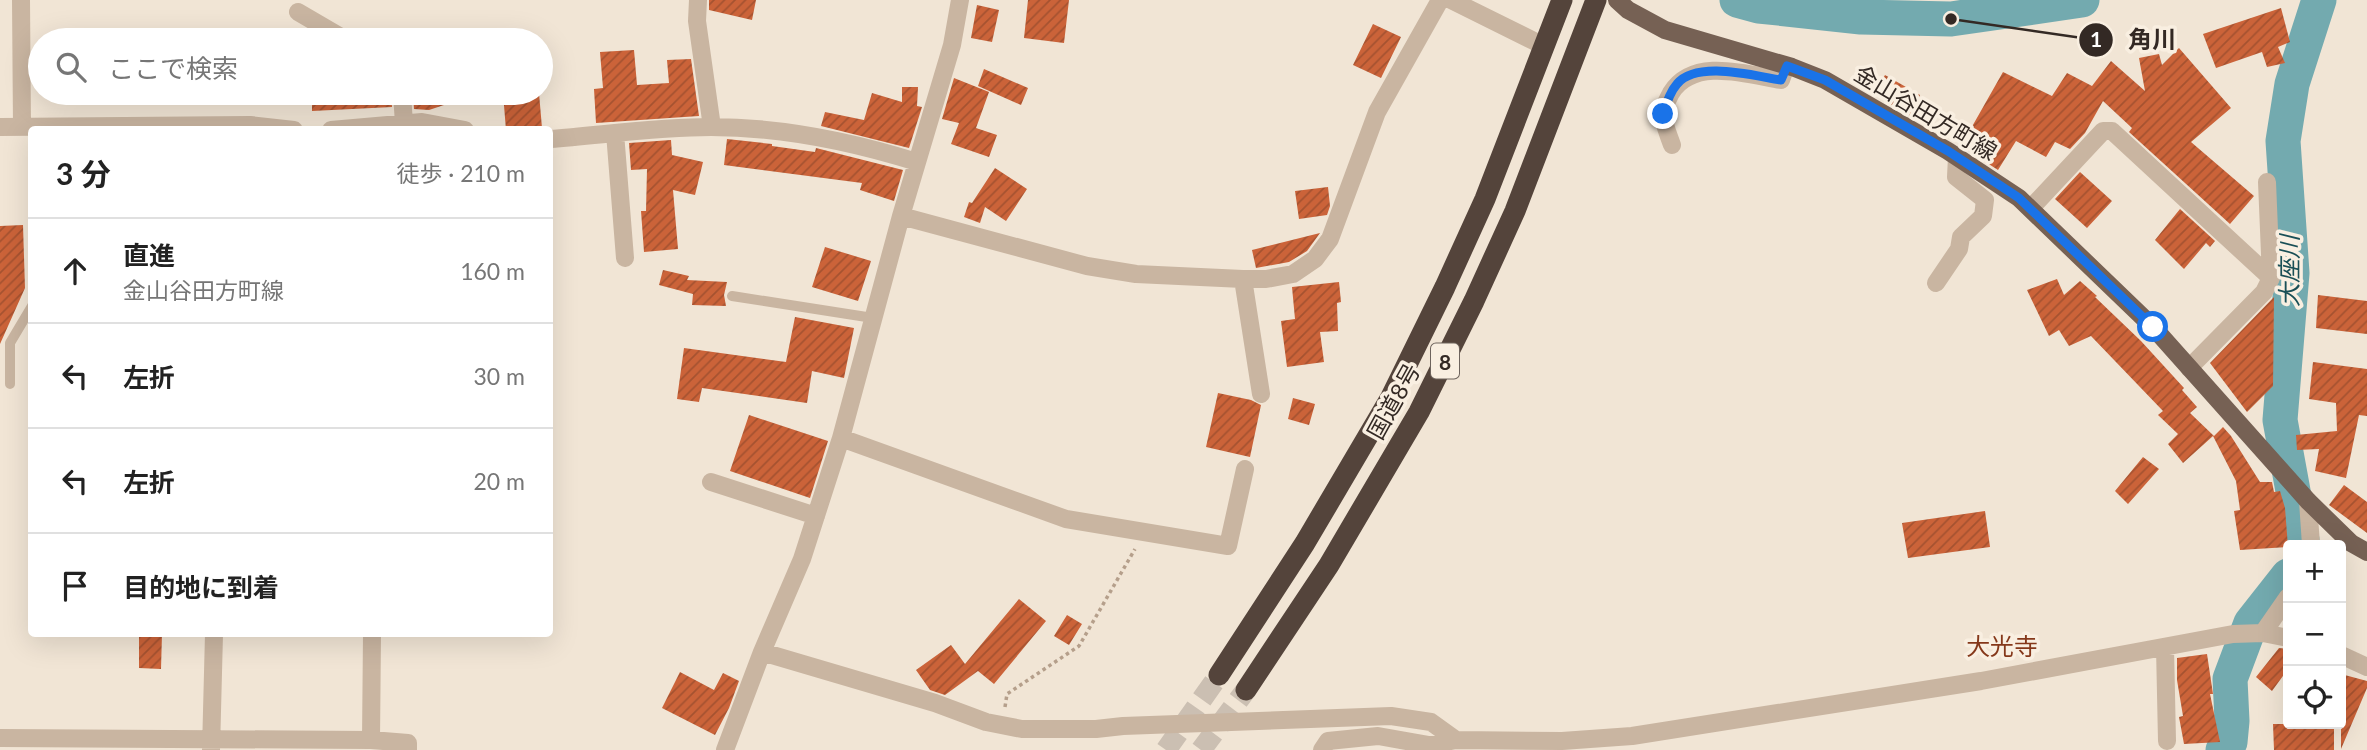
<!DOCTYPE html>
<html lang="ja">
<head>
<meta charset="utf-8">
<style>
  :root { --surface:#fff; --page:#f6f6f6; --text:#222; --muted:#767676; --line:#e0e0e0 }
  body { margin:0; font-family:Lato,"Noto Sans JP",sans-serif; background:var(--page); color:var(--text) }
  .controls { position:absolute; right:21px; bottom:21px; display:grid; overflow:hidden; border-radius:7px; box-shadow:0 7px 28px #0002 }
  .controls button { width:63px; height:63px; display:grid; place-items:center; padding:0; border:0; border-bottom:2px solid var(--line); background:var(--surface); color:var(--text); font:35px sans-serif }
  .stop { position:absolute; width:21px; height:21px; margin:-16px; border:5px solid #1a73e8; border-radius:50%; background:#fff }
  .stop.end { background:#1a73e8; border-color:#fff; box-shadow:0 2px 7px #0008 }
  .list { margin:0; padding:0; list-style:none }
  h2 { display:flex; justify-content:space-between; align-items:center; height:91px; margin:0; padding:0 28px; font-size:30px }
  h2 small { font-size:23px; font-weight:400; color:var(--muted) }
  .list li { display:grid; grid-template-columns:46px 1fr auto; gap:21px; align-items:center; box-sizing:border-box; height:105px; padding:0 28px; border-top:2px solid var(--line) }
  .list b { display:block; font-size:26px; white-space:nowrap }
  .list p { margin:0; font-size:23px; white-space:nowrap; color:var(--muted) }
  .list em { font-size:23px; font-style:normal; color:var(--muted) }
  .icon { flex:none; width:38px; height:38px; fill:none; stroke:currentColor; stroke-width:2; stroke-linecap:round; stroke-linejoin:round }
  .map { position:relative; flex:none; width:2367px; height:750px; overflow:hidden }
  .search { position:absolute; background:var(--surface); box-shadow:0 7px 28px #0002; left:28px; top:28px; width:525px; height:77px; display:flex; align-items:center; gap:18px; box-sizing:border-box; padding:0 24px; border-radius:38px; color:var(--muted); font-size:26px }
  .panel { position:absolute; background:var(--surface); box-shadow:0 7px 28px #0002; left:28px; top:126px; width:525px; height:511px; border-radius:7px }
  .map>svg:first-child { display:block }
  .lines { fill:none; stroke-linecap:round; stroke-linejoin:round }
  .stream { stroke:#73aaaf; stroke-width:6 }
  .river { stroke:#73aaaf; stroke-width:35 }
  .building { fill:url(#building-hatch) }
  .highway-tunnel { stroke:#cbbfb2; stroke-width:21; stroke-dasharray:21 10; stroke-linecap:butt }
  .path { stroke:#b59f8b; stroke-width:3.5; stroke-dasharray:3.5 3.5; stroke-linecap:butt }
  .lane { stroke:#c9b5a1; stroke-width:10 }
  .street { stroke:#c9b5a1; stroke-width:18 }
  .primary { stroke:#766154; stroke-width:18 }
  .highway { stroke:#54443b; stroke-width:21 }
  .route { stroke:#1a73e8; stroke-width:9 }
  .labels { text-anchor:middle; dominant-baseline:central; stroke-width:7; stroke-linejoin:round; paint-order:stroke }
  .shield { fill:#f9efe1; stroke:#6e645d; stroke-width:2 }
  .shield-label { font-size:21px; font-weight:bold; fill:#332924 }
  .street-label { font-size:23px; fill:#332924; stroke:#f9efe1 }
  .water-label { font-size:24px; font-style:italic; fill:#194f56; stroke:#f9efe1 }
  .neighbourhood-label { font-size:24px; fill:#85381a; stroke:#f9efe1 }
  .leader { fill:none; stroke:#332924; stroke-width:2.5 }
  .callout-dot { fill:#332924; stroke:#f9efe1; stroke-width:2.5 }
  .mark-label { font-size:21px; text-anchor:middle; font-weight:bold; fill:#fff }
  .callout-label { font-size:24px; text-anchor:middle; font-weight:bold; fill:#332924; stroke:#f9efe1; stroke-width:7; stroke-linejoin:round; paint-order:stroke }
</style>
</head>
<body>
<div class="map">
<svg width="2367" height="750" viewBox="0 0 2367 750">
  <defs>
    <pattern id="building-hatch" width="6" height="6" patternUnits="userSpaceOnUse" patternTransform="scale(1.75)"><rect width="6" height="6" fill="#cb6339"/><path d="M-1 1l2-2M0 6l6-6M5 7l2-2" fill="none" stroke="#a55230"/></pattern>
  </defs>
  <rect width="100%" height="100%" fill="#f1e5d5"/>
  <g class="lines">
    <path class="stream" d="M 1809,0 L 1817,13"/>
    <path class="river" d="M 1737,0 L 1759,6 L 1861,17 L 1951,19 L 2082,0
      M 2301,545 L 2302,540 L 2280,420 L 2292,273 L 2283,141 L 2292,84 L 2319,0
      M 2223,750 L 2230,742 L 2232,721 L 2230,679 L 2251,623 L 2288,576"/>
  </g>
  <path class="building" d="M 709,0 L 756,0 L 752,20 L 709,10 Z
    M 1028,0 L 1069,0 L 1064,43 L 1024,38 Z
    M 977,5 L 999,10 L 992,42 L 971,38 Z
    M 2281,8 L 2290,42 L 2278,47 L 2285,63 L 2267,67 L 2262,52 L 2216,68 L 2203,34 Z
    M 1373,24 L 1401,37 L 1381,78 L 1353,65 Z
    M 2179,48 L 2231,108 L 2191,142 L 2254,196 L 2230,224 L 2129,132 L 2132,128 L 2103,101 L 2085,133 L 2070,149 L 2055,142 L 2046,157 L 2016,141 L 1998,170 L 1961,146 L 2003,72 L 2052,96 L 2067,73 L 2092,86 L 2111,61 L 2145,91 L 2139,58 L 2159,54 L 2162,65 Z
    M 634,50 L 637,85 L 669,83 L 667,60 L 691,59 L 699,116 L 596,123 L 594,89 L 603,88 L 600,52 Z
    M 984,69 L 1028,88 L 1021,105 L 978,86 Z
    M 1885,75 L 1920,95 L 1910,116 L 1874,94 Z
    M 954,78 L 989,92 L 976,128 L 997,135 L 989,157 L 951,144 L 959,123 L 942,119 Z
    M 902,87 L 918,87 L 917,106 L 922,107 L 909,148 L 821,126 L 825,112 L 864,120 L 872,93 L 902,102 Z
    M 312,93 L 391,93 L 392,107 L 312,111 Z
    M 413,93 L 465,98 L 429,110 L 414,109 Z
    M 503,93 L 539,93 L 542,128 L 506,130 Z
    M 727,139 L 772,144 L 772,146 L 815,152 L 816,148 L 903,170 L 894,201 L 860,190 L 862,183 L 724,165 Z
    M 671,140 L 672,155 L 703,162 L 695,195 L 673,190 L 678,249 L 644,252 L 641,211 L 646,211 L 647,169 L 631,170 L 629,143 Z
    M 995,168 L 1027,189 L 1006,221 L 985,207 L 980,223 L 964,217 L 969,202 L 972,203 Z
    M 2080,172 L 2112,201 L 2087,228 L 2055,199 Z
    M 1328,187 L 1330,206 L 1327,215 L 1299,219 L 1295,191 Z
    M 2180,209 L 2215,241 L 2210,247 L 2206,243 L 2184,269 L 2155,240 Z
    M 23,225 L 25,288 L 0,344 L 0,226 Z
    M 1320,233 L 1307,251 L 1289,262 L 1256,268 L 1252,250 Z
    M 825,247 L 871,261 L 858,301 L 812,287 Z
    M 663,270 L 689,276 L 687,280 L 727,282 L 724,295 L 726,306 L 692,305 L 693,294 L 659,285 Z
    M 2057,279 L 2064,295 L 2080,281 L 2097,296 L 2095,297 L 2141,341 L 2184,388 L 2182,390 L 2197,407 L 2190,413 L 2214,436 L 2223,427 L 2231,436 L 2260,482 L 2272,482 L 2274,492 L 2280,491 L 2285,508 L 2288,547 L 2240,550 L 2234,511 L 2240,510 L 2236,481 L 2213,436 L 2183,463 L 2168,444 L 2178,434 L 2158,415 L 2163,411 L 2091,336 L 2069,346 L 2059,330 L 2049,336 L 2027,290 Z
    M 1339,282 L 1341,302 L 1337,303 L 1338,331 L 1320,332 L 1324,362 L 1287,367 L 1281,321 L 1295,319 L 1292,287 Z
    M 2318,295 L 2367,301 L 2367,334 L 2316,328 Z
    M 2274,297 L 2273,386 L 2247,412 L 2210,363 Z
    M 795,317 L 854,328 L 844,378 L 812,371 L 807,403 L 702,388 L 699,402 L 677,399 L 684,348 L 786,362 Z
    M 2313,362 L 2367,369 L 2367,416 L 2359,415 L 2346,478 L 2315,471 L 2319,449 L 2297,450 L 2296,435 L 2337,431 L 2336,403 L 2309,399 Z
    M 1218,393 L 1251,400 L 1261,405 L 1250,457 L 1206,447 Z
    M 1293,398 L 1315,404 L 1309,425 L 1288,419 Z
    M 749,415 L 828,441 L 810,498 L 730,471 Z
    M 2143,457 L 2159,469 L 2128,504 L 2115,491 Z
    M 2344,485 L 2367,502 L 2367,533 L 2329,505 Z
    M 1985,511 L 1990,547 L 1908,558 L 1902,523 Z
    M 1019,599 L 1046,621 L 994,684 L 978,671 L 945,695 L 930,690 L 916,670 L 951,645 L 965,664 Z
    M 1067,615 L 1082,624 L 1069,645 L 1054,636 Z
    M 139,634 L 162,634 L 161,669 L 139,668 Z
    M 2279,648 L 2288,649 L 2288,669 L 2272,691 L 2256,677 Z
    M 2207,654 L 2213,694 L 2210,694 L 2220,742 L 2184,744 L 2179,717 L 2183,716 L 2177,680 L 2177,658 Z
    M 680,672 L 714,690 L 723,673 L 739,681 L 729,708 L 715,735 L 662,708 Z
    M 2341,674 L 2367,681 L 2367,688 L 2341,749 Z
    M 2273,724 L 2334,724 L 2334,750 L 2274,750 Z"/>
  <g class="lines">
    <path class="highway-tunnel" d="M 1166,750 L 1219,675
      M 1201,750 L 1246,690"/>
    <path class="path" d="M 1005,707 L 1007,694 L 1079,646 L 1135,549"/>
    <path class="lane" d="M 732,296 L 873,318
      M 10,384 L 10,343 L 32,306"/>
    <path class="street" d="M 21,0 L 22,127
      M 698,0 L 697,21 L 712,127
      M 1451,0 L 1544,46
      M 298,12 L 346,40
      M 402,93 L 404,124
      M 0,127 L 250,125 L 294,130
      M 331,130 L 422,122 L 465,130
      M 615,133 L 625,258
      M 550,139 C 603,135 657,127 711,127 C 781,127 850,141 917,162
      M 1672,145 C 1669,136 1663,123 1663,113 C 1663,107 1668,99 1671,93 C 1693,57 1746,74 1781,80 L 1786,66
      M 2031,208 L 2103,131 L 2112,131 L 2271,278
      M 901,216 L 1087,266 L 1136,274 L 1243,279 L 1266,279 L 1293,274 L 1315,259 L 1330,239 L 1377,112 L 1440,0
      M 1243,279 L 1261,394
      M 1936,283 L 1959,249 L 1961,237 L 1983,216 L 1985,200 L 1956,177 L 1957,157
      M 2189,368 L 2264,292 L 2271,278 L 2267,182
      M 841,438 L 1066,519 L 1228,546 L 1245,469
      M 711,482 L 816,516
      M 2308,501 L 2311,545
      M 2263,633 L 2288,597
      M 2165,647 L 2167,741
      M 762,652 L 935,703 L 986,722 L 1022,729 L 1096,729 L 1123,726 L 1391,716 L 1431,722 L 1456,740 L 1562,741 L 1632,736 L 1981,681 L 2233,634 L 2263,633 L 2288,638
      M 2341,655 L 2367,667
      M 0,738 L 371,740 L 408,743 L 408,750
      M 371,740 L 372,634
      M 211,750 L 214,634
      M 725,750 L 762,652 L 802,559 L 841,438 L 901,216 L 952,45 L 960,0
      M 1322,750 L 1328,741 L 1378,736 L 1429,745 L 1456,740"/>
    <path class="primary" d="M 1617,0 L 1628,10 L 1665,30 L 1792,67 L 1825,80 L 1948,151 L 2019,198 L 2153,327 L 2308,501 L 2351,543 L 2367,552"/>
    <path class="highway" d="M 1219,675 L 1305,543 L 1391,397 L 1445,287 L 1485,199 L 1562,0
      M 1246,690 L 1329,565 L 1419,412 L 1474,301 L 1515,211 L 1596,0"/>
  </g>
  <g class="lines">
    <path class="route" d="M 1663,114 C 1666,104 1670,92 1677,84 C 1697,60 1754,76 1781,80 L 1787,66 L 1825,80 L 1948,151 L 2019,198 L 2153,327"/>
  </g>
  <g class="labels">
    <rect class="shield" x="1431" y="343.5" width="28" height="35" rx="5"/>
    <g class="shield-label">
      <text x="1445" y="361">8</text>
    </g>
    <g class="street-label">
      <text transform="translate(1926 112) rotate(31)">金山谷田方町線</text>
      <text transform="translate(1393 401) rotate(-61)">国道8号</text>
    </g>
    <g class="water-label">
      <text transform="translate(2288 271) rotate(-90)">大座川</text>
    </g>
    <g class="neighbourhood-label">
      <text x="2002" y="645">大光寺</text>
    </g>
  </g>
  <path class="leader" d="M1951 19L2096 40"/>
  <g class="callout-dot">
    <circle cx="1951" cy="19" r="7"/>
    <circle cx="2096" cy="40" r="18"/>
  </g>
  <g class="mark-label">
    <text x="2096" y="47">1</text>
  </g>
  <g class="callout-label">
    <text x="2152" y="48">角川</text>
  </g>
</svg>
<div class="controls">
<button>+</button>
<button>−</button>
<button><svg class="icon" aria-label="locate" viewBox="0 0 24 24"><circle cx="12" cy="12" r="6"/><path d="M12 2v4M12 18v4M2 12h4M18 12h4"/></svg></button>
</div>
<div class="stop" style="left:2153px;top:327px"></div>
<div class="stop end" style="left:1663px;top:114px"></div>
<div class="search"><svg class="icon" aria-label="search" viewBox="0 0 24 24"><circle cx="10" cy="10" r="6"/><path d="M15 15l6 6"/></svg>ここで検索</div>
<section class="panel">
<h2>3 分<small>徒歩 · 210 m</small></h2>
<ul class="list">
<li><svg class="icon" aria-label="ahead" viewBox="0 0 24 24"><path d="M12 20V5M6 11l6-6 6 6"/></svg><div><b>直進</b><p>金山谷田方町線</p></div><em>160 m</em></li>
<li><svg class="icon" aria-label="left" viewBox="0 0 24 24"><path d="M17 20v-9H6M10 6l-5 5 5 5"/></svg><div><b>左折</b></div><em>30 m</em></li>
<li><svg class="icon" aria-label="left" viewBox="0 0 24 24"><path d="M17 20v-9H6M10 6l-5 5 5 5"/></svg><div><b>左折</b></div><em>20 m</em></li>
<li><svg class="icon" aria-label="arrive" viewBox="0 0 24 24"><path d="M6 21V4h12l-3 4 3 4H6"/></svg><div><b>目的地に到着</b></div></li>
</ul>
</section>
</div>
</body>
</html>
